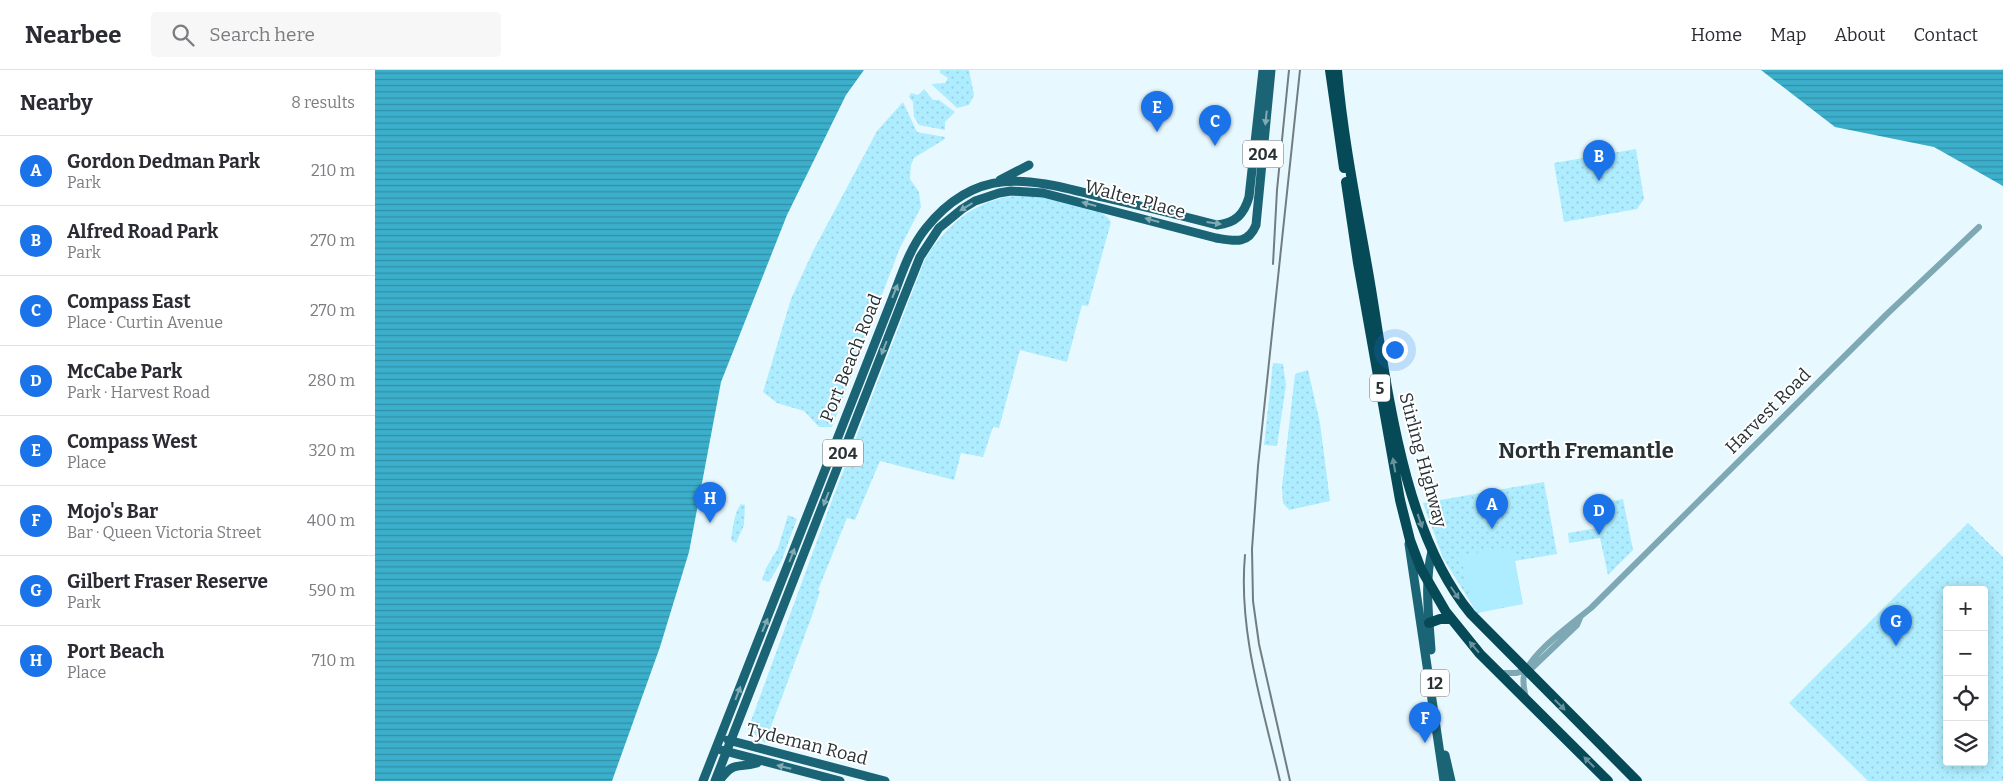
<!DOCTYPE html>
<html lang="en">
<head>
<meta charset="utf-8">
<style>
  :root { --surface:#fff; --page:#f7f7f7; --text:#2b2b33; --muted:#7c7c81; --line:#e1e1e2; --accent:#1a73e8 }
  body { margin:0; font-family:Bitter,serif; background:var(--page); color:var(--text) }
  .controls { position:absolute; right:15px; bottom:15px; display:grid; overflow:hidden; border-radius:5px; box-shadow:0 2px 12px #0003 }
  .controls button { width:45px; height:45px; display:grid; place-items:center; padding:0; border:0; border-bottom:1px solid var(--line); background:var(--surface); color:var(--text); font:25px sans-serif }
  .you { position:absolute; left:1019px; top:279px; width:18px; height:18px; margin:-12px; border:4px solid #fff; border-radius:50%; background:#1a73e8; box-shadow:0 0 0 8px #1a73e833 }
  .badge { display:grid; place-items:center; width:32px; height:32px; border-radius:50%; background:var(--accent); color:#fff; font-size:16px; font-weight:700 }
  .pin { position:absolute; translate:-50% -41px; filter:drop-shadow(0 1px 2px #0008) }
  .pin::after { content:''; position:absolute; top:26px; width:18px; height:15px; background:inherit; clip-path:polygon(0 0,100% 0,50% 100%) }
  .list { margin:0; padding:0; list-style:none }
  h2 { display:flex; justify-content:space-between; align-items:center; height:65px; margin:0; padding:0 20px; font-size:21px }
  h2 small { font-size:16px; font-weight:400; color:var(--muted) }
  .list li { display:grid; grid-template-columns:32px 1fr auto; gap:15px; align-items:center; box-sizing:border-box; height:70px; padding:0 20px; border-top:1px solid var(--line) }
  .list b { display:block; font-size:19px; white-space:nowrap }
  .list p { margin:0; font-size:16px; white-space:nowrap; color:var(--muted) }
  .list em { font-size:16px; font-style:normal; color:var(--muted) }
  .icon { flex:none; width:28px; height:28px; fill:none; stroke:currentColor; stroke-width:2; stroke-linecap:round; stroke-linejoin:round }
  .map { position:relative; flex:none; width:1628px; height:711px; overflow:hidden }
  header { display:flex; align-items:center; gap:30px; box-sizing:border-box; height:70px; padding:0 25px; background:var(--surface); border-bottom:1px solid var(--line) }
  header strong { font-size:24px }
  nav { display:flex; gap:28px; margin-inline-start:auto; font-size:18px }
  .search { width:350px; height:45px; background:var(--page); display:flex; align-items:center; gap:12px; box-sizing:border-box; padding:0 18px; border-radius:5px; color:var(--muted); font-size:19px }
  main { display:flex }
  aside { flex:1; background:var(--surface) }
  .map>svg:first-child { display:block }
  .green { fill:url(#green-dots); fill-rule:evenodd }
  .pitch { fill:#aeedff }
  .water { fill:url(#water-rules) }
  .lines { fill:none; stroke-linecap:round; stroke-linejoin:round }
  .minor { stroke:#7da8b4; stroke-width:6 }
  .major { stroke:#1b6475; stroke-width:9 }
  .highway { stroke:#064a58; stroke-width:10 }
  .rail { stroke:#717d81; stroke-width:2 }
  .oneway { fill:#82aab3 }
  .oneway2 { fill:#6a929b }
  .labels { text-anchor:middle; dominant-baseline:central; stroke-width:4; stroke-linejoin:round; paint-order:stroke }
  .shield { fill:#fff; stroke:#686f71; stroke-width:1 }
  .shield-label { font-size:16px; font-weight:bold; fill:#283134 }
  .street-label { font-size:18px; fill:#283134; stroke:#fff }
  .district-label { font-size:22px; font-weight:bold; fill:#283134; stroke:#fff }
</style>
</head>
<body>
<header>
<strong>Nearbee</strong>
<div class="search"><svg class="icon" aria-label="search" viewBox="0 0 24 24"><circle cx="10" cy="10" r="6"/><path d="M15 15l6 6"/></svg>Search here</div>
<nav><a>Home</a><a>Map</a><a>About</a><a>Contact</a></nav>
</header>
<main>
<aside>
<h2>Nearby<small>8 results</small></h2>
<ul class="list">
<li><span class="badge">A</span><div><b>Gordon Dedman Park</b><p>Park</p></div><em>210 m</em></li>
<li><span class="badge">B</span><div><b>Alfred Road Park</b><p>Park</p></div><em>270 m</em></li>
<li><span class="badge">C</span><div><b>Compass East</b><p>Place · Curtin Avenue</p></div><em>270 m</em></li>
<li><span class="badge">D</span><div><b>McCabe Park</b><p>Park · Harvest Road</p></div><em>280 m</em></li>
<li><span class="badge">E</span><div><b>Compass West</b><p>Place</p></div><em>320 m</em></li>
<li><span class="badge">F</span><div><b>Mojo's Bar</b><p>Bar · Queen Victoria Street</p></div><em>400 m</em></li>
<li><span class="badge">G</span><div><b>Gilbert Fraser Reserve</b><p>Park</p></div><em>590 m</em></li>
<li><span class="badge">H</span><div><b>Port Beach</b><p>Place</p></div><em>710 m</em></li>
</ul>
</aside>
<div class="map">
<svg width="1628" height="711" viewBox="0 0 1628 711">
  <defs>
    <pattern id="green-dots" width="8" height="8" patternUnits="userSpaceOnUse" patternTransform="scale(1.25)"><rect width="8" height="8" fill="#aeedff"/><path d="M2 2h.1M6 6h.1" fill="none" stroke="#96ccdb" stroke-width="1.8" stroke-linecap="round"/></pattern>
    <pattern id="water-rules" width="6" height="5" patternUnits="userSpaceOnUse" patternTransform="scale(1.25)"><rect width="6" height="5" fill="#3bafcb"/><path d="M0 2.5h6" fill="none" stroke="#328fa6"/></pattern>
  </defs>
  <rect width="100%" height="100%" fill="#e7f9ff"/>
  <path class="green" d="M 565,0 L 594,0 L 599,25 L 594,35 L 582,38 L 556,14 L 570,13 L 573,8 L 565,3 Z
    M 549,19 L 558,30 L 564,30 L 580,42 L 570,52 L 570,60 L 544,55 L 539,47 L 538,32 L 534,27 L 536,23 L 543,25 Z
    M 528,32 L 542,62 L 570,67 L 570,69 L 539,88 L 536,95 L 535,109 L 544,122 L 546,137 L 524,180 L 457,357 L 444,357 L 429,341 L 402,333 L 388,322 L 416,229 L 438,181 L 502,61 Z
    M 1261,79 L 1269,129 L 1262,139 L 1189,152 L 1179,93 Z
    M 649,125 C 668,127 728,134 736,152 L 713,236 L 707,235 L 692,292 L 645,280 L 624,358 L 618,357 L 608,387 L 586,383 L 579,410 L 505,391 L 480,450 L 472,448 L 443,520 L 445,521 L 438,543 L 390,673 L 373,659 L 457,430 L 550,189 C 574,151 604,127 649,125 Z
    M 898,293 L 908,294 L 911,315 L 902,376 L 889,375 Z
    M 933,300 L 945,353 L 955,431 L 914,440 L 908,433 L 907,417 L 920,304 Z
    M 1169,412 L 1182,484 L 1140,491 L 1148,534 L 1102,543 L 1068,488 L 1048,433 Z
    M 1248,429 L 1258,480 L 1233,505 L 1225,468 L 1194,473 L 1193,463 L 1223,458 L 1219,434 Z
    M 366,434 L 370,435 L 369,455 L 361,473 L 356,470 C 358,459 359,442 366,434 Z
    M 413,445 L 422,449 L 406,492 L 394,512 L 387,510 L 391,498 L 403,478 Z
    M 1593,453 L 1628,487 L 1628,711 L 1493,711 L 1414,633 ZM 1572,520 L 1609,520 L 1609,692 L 1572,692 Z"/>
  <path class="pitch" d="M 1131,478 L 1138,479 L 1147,534 L 1102,542 L 1094,526 L 1086,485 Z"/>
  <path class="water" d="M 0,0 L 489,0 L 471,25 L 412,145 L 346,312 L 314,482 L 285,577 L 237,711 L 0,711 Z
    M 1386,0 L 1628,0 L 1628,116 L 1559,77 L 1460,57 Z"/>
  <g class="lines">
    <path class="minor" d="M 1124,603 L 1141,603 L 1156,599 L 1202,555 L 1205,548
      M 1151,629 C 1150,622 1147,613 1149,606 C 1154,584 1198,553 1216,538 L 1513,243 L 1604,157"/>
    <path class="major" d="M 625,110 L 654,95
      M 1034,474 L 1069,711
      M 1056,580 C 1054,548 1049,512 1057,481
      M 353,670 L 510,711
      M 346,680 L 465,711
      M 1070,685 L 1076,711
      M 328,711 L 514,237 C 525,210 533,180 551,158 C 604,92 658,110 727,127 C 766,136 804,145 842,155 C 861,153 869,144 874,127 L 888,0
      M 340,711 L 527,232 L 545,187 L 564,158 L 587,139 L 600,131 L 624,123 L 636,121 L 668,123 L 841,168 C 859,171 873,175 881,155 L 896,0
      M 344,711 C 360,690 361,699 382,693"/>
    <path class="highway" d="M 955,0 L 969,98
      M 962,0 C 968,69 982,138 994,207 C 1012,313 1026,460 1096,544 L 1262,711
      M 971,112 L 983,193 L 1025,430 L 1035,470 L 1046,499 L 1071,542 L 1105,584 L 1233,711
      M 1054,553 L 1065,549 L 1076,549"/>
    <path class="rail" d="M 898,194 L 902,120 L 914,0
      M 870,485 C 863,562 888,637 905,711
      M 915,711 L 884,574 L 878,531 L 877,479 L 883,396 L 925,0"/>
  </g>
  <defs><path id="oneway-solid" d="M-6-.8H1V-3.2L6.5 0L1 3.2V.8H-6Z" transform="scale(1.25)"/></defs>
  <g class="oneway">
    <use href="#oneway-solid" transform="translate(891 48) rotate(96)"/>
    <use href="#oneway-solid" transform="translate(714 134) rotate(-165)"/>
    <use href="#oneway-solid" transform="translate(591 137) rotate(149)"/>
    <use href="#oneway-solid" transform="translate(777 150) rotate(-165)"/>
    <use href="#oneway-solid" transform="translate(839 153) rotate(8)"/>
    <use href="#oneway-solid" transform="translate(520 221) rotate(-68)"/>
    <use href="#oneway-solid" transform="translate(509 278) rotate(111)"/>
    <use href="#oneway-solid" transform="translate(451 429) rotate(111)"/>
    <use href="#oneway-solid" transform="translate(417 485) rotate(-69)"/>
    <use href="#oneway-solid" transform="translate(390 555) rotate(-68)"/>
    <use href="#oneway-solid" transform="translate(363 623) rotate(-69)"/>
    <use href="#oneway-solid" transform="translate(409 697) rotate(-166)"/>
  </g>
  <g class="oneway2">
    <use href="#oneway-solid" transform="translate(1019 395) rotate(-100)"/>
    <use href="#oneway-solid" transform="translate(1045 451) rotate(71)"/>
    <use href="#oneway-solid" transform="translate(1080 523) rotate(56)"/>
    <use href="#oneway-solid" transform="translate(1099 577) rotate(-131)"/>
    <use href="#oneway-solid" transform="translate(1185 635) rotate(45)"/>
    <use href="#oneway-solid" transform="translate(1214 692) rotate(-135)"/>
  </g>
  <g class="labels">
    <g class="shield">
      <rect x="868" y="70.5" width="40" height="27" rx="4"/>
      <rect x="995" y="304.5" width="20" height="27" rx="4"/>
      <rect x="448" y="369.5" width="40" height="27" rx="4"/>
      <rect x="1046" y="599.5" width="28" height="27" rx="4"/>
    </g>
    <g class="shield-label">
      <text x="888" y="84">204</text>
      <text x="1005" y="318">5</text>
      <text x="468" y="383">204</text>
      <text x="1060" y="613">12</text>
    </g>
    <g class="street-label">
      <text transform="translate(760 129) rotate(15)">Walter Place</text>
      <text transform="translate(476 288) rotate(-68)">Port Beach Road</text>
      <text transform="translate(1393 341) rotate(-45)">Harvest Road</text>
      <text transform="translate(1048 390) rotate(75)">Stirling Highway</text>
      <text transform="translate(432 674) rotate(14)">Tydeman Road</text>
    </g>
    <g class="district-label">
      <text x="1211" y="380">North Fremantle</text>
    </g>
  </g>
</svg>
<div class="controls">
<button>+</button>
<button>−</button>
<button><svg class="icon" aria-label="locate" viewBox="0 0 24 24"><circle cx="12" cy="12" r="6"/><path d="M12 2v4M12 18v4M2 12h4M18 12h4"/></svg></button>
<button><svg class="icon" aria-label="layers" viewBox="0 0 24 24"><path d="M12 4l9 5-9 5-9-5zM3 14l9 5 9-5"/></svg></button>
</div>
<div class="you"></div>
<div class="pin badge" style="left:1117px;top:459px">A</div>
<div class="pin badge" style="left:1224px;top:111px">B</div>
<div class="pin badge" style="left:840px;top:76px">C</div>
<div class="pin badge" style="left:1224px;top:465px">D</div>
<div class="pin badge" style="left:782px;top:62px">E</div>
<div class="pin badge" style="left:1050px;top:673px">F</div>
<div class="pin badge" style="left:1521px;top:576px">G</div>
<div class="pin badge" style="left:335px;top:453px">H</div>
</div>
</main>
</body>
</html>
